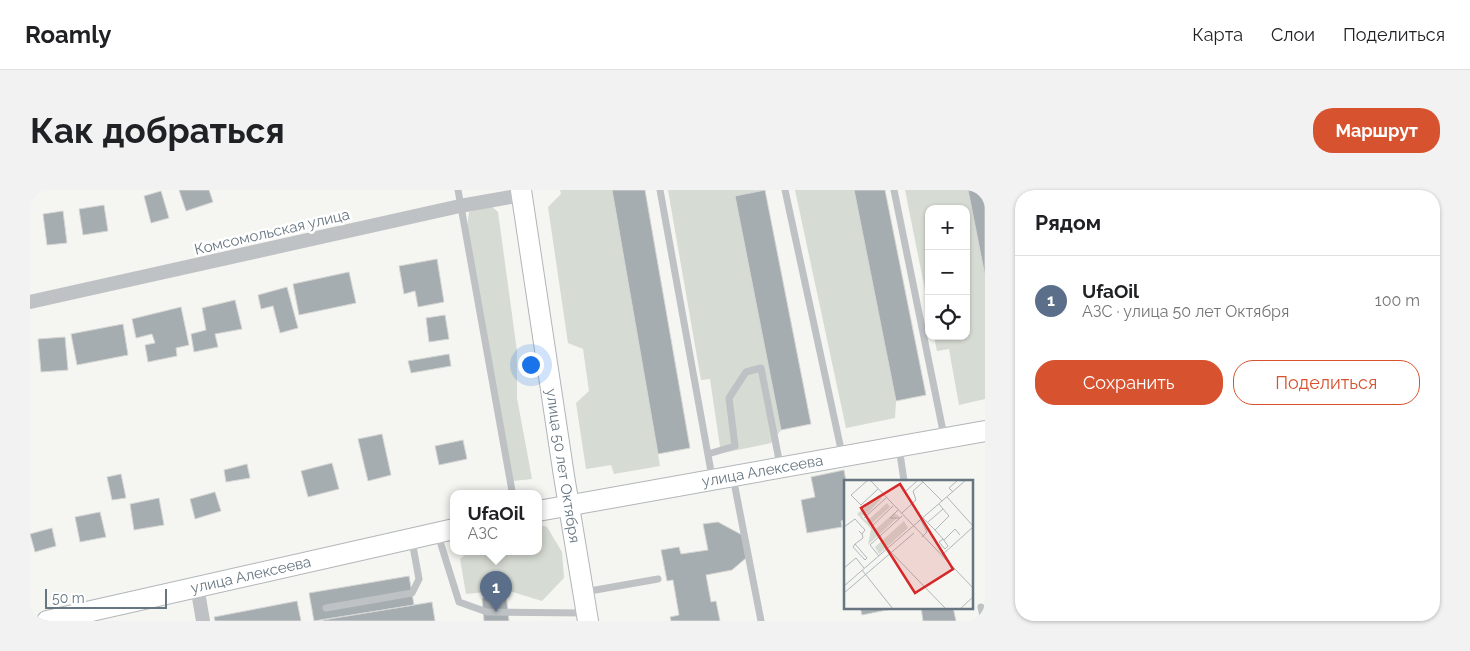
<!DOCTYPE html>
<html lang="ru">
<head>
<meta charset="utf-8">
<style>
  :root { --surface:#fff; --page:#f2f2f2; --text:#202124; --muted:#757577; --line:#e0e0e0; --accent:#d7532f }
  body { margin:0; font-family:Raleway,sans-serif; background:var(--page); color:var(--text) }
  .controls { position:absolute; right:15px; top:15px; display:grid; overflow:hidden; border-radius:10px; box-shadow:0 1px 4px #0004 }
  .controls button { width:45px; height:45px; display:grid; place-items:center; padding:0; border:0; border-bottom:1px solid var(--line); background:var(--surface); color:var(--text); font:25px sans-serif }
  .scale { position:absolute; left:15px; bottom:12px; width:122px; box-sizing:border-box; padding-left:5px; border:2px solid #667580; border-top:0; font-size:14px; line-height:18px; white-space:nowrap; color:#667580; -webkit-text-stroke:4px #fff; paint-order:stroke }
  .you { position:absolute; left:500px; top:174px; width:18px; height:18px; margin:-12px; border:4px solid #fff; border-radius:50%; background:#1a73e8; box-shadow:0 0 0 8px #1a73e833 }
  .badge { display:grid; place-items:center; width:32px; height:32px; border-radius:50%; background:var(--accent); color:#fff; font-size:16px; font-weight:700 }
  .pin { position:absolute; translate:-50% -41px; filter:drop-shadow(0 1px 2px #0008) }
  .pin::after { content:''; position:absolute; top:26px; width:18px; height:15px; background:inherit; clip-path:polygon(0 0,100% 0,50% 100%) }
  .popup { position:absolute; left:420px; top:300px; width:92px; height:65px; box-sizing:border-box; display:grid; place-content:center; border-radius:10px; background:var(--surface); filter:drop-shadow(0 1px 4px #0005); font-size:16px; white-space:nowrap; color:var(--muted) }
  .popup b { font-size:19px; color:var(--text) }
  .popup::after { content:''; position:absolute; left:50%; top:100%; margin-left:-10px; border:10px solid transparent; border-top-color:var(--surface) }
  .list { margin:0; padding:0; list-style:none }
  h2 { display:flex; justify-content:space-between; align-items:center; height:65px; margin:0; padding:0 20px; font-size:21px }
  h2 small { font-size:16px; font-weight:400; color:var(--muted) }
  .list li { display:grid; grid-template-columns:32px 1fr auto; gap:15px; align-items:center; box-sizing:border-box; height:90px; padding:0 20px; border-top:1px solid var(--line) }
  .list b { display:block; font-size:19px; white-space:nowrap }
  .list p { margin:0; font-size:16px; white-space:nowrap; color:var(--muted) }
  .list em { font-size:16px; font-style:normal; color:var(--muted) }
  .actions { display:flex; gap:10px; padding:15px 20px }
  .actions a { flex:1; padding:11px 0; border:1px solid var(--accent); border-radius:20px; text-align:center; font-size:18px; color:var(--accent) }
  .actions .main { background:var(--accent); color:#fff }
  .icon { flex:none; width:28px; height:28px; fill:none; stroke:currentColor; stroke-width:2; stroke-linecap:round; stroke-linejoin:round }
  .map { position:relative; flex:none; width:955px; height:431px; overflow:hidden; border-radius:20px }
  header { display:flex; align-items:center; gap:30px; box-sizing:border-box; height:70px; padding:0 25px; background:var(--surface); border-bottom:1px solid var(--line) }
  header strong { font-size:24px }
  nav { display:flex; gap:28px; margin-inline-start:auto; font-size:18px }
  .intro { display:flex; align-items:center; justify-content:space-between; box-sizing:border-box; height:120px; padding:0 30px }
  h1 { margin:0; font-size:35px }
  .button { padding:12px 22px; border-radius:20px; background:var(--accent); color:#fff; font-size:18px; font-weight:700 }
  main { display:flex; gap:30px; padding:0 30px }
  aside { flex:1; background:var(--surface); border-radius:20px; box-shadow:0 1px 4px #0004 }
  .map>svg:first-child { display:block }
  .green { fill:#d6dbd3 }
  .building { fill:#a5adb1; stroke:#d6d6d4 }
  .lines { fill:none; stroke-linecap:round; stroke-linejoin:round }
  .secondary-casing { stroke:#b1b6b9; stroke-width:22 }
  .lane { stroke:#bec2c5; stroke-width:7 }
  .street { stroke:#bec2c5; stroke-width:14 }
  .secondary { stroke:#fff; stroke-width:20 }
  .labels { text-anchor:middle; dominant-baseline:central; stroke-width:5; stroke-linejoin:round; paint-order:stroke }
  .street-label { font-size:15px; fill:#667580; stroke:#fff }
  .inset-road { fill:none; stroke:#afb6ba; stroke-width:1 }
  .view { fill:#d62828; fill-opacity:0.15; stroke:#d62828; stroke-width:2.5 }
  .inset-edge { fill:none; stroke:#667580; stroke-width:2.5 }
</style>
</head>
<body>
<header>
<strong>Roamly</strong>
<nav><a>Карта</a><a>Слои</a><a>Поделиться</a></nav>
</header>
<div class="intro"><h1>Как добраться</h1><a class="button">Маршрут</a></div>
<main>
<div class="map">
<svg width="955" height="431" viewBox="0 0 955 431">
  <rect width="100%" height="100%" fill="#f5f5f1"/>
  <path class="green" d="M 530,0 L 582,0 L 630,276 L 584,284 L 581,275 L 556,279 L 546,213 L 559,201 L 553,159 L 538,153 L 518,17 L 531,4 Z
    M 638,0 L 735,0 L 705,6 L 751,240 L 741,253 L 693,263 L 690,257 L 680,189 L 671,190 Z
    M 765,0 L 824,0 L 866,211 L 865,228 L 816,238 Z
    M 875,0 L 938,0 L 955,86 L 955,209 L 929,215 L 919,159 L 907,161 L 904,146 L 936,146 L 936,19 L 899,19 L 899,120 Z
    M 460,15 L 468,22 L 487,161 L 487,208 L 502,289 L 483,291 L 437,37 L 439,22 Z
    M 509,335 L 517,337 L 532,362 L 534,388 L 512,411 L 476,400 L 436,404 L 430,369 L 440,361 L 508,361 Z"/>
  <path class="building" d="M 149,0 L 179,0 L 183,12 L 156,21 Z
    M 582,0 L 615,0 L 660,258 L 628,264 Z
    M 735,0 L 781,234 L 751,240 L 705,6 Z
    M 824,0 L 855,0 L 896,205 L 866,211 Z
    M 938,0 L 955,0 L 955,86 Z
    M 131,1 L 139,28 L 121,33 L 114,6 Z
    M 74,15 L 78,41 L 53,45 L 49,19 Z
    M 33,21 L 37,53 L 17,55 L 13,24 Z
    M 407,69 L 414,112 L 388,117 L 385,101 L 374,104 L 369,76 Z
    M 319,82 L 326,113 L 269,125 L 263,94 Z
    M 257,97 L 268,138 L 250,143 L 243,116 L 231,119 L 228,105 Z
    M 205,110 L 212,139 L 185,144 L 188,157 L 164,162 L 161,144 L 176,140 L 172,118 Z
    M 151,117 L 159,155 L 146,158 L 147,166 L 118,172 L 115,155 L 125,153 L 122,144 L 106,148 L 102,129 Z
    M 415,125 L 419,149 L 399,152 L 396,128 Z
    M 93,134 L 98,165 L 47,175 L 41,144 Z
    M 35,147 L 38,180 L 11,182 L 8,149 Z
    M 419,164 L 421,176 L 381,183 L 378,171 Z
    M 352,244 L 361,285 L 338,291 L 328,249 Z
    M 433,250 L 437,269 L 409,275 L 405,256 Z
    M 302,273 L 309,299 L 278,307 L 271,281 Z
    M 217,274 L 220,288 L 196,292 L 194,280 Z
    M 814,280 L 816,291 L 815,338 L 814,330 L 811,331 L 812,337 L 777,343 L 771,310 L 785,307 L 781,287 Z
    M 91,284 L 96,308 L 82,310 L 77,287 Z
    M 185,302 L 191,321 L 165,329 L 160,309 Z
    M 129,308 L 134,335 L 104,340 L 100,314 Z
    M 70,322 L 76,347 L 50,352 L 45,327 Z
    M 688,332 L 712,345 L 716,368 L 702,380 L 676,385 L 681,412 L 686,411 L 690,431 L 641,431 L 640,427 L 649,425 L 643,390 L 637,391 L 631,360 L 649,357 L 651,364 L 678,360 L 673,334 Z
    M 22,338 L 26,356 L 5,362 L 0,344 Z
    M 379,386 L 384,415 L 284,431 L 279,403 Z
    M 476,404 L 479,431 L 454,431 L 452,408 Z
    M 267,411 L 271,431 L 185,431 L 184,427 Z
    M 402,412 L 405,431 L 293,431 L 293,430 Z
    M 830,417 L 862,417 L 862,419 L 832,425 Z
    M 891,417 L 923,417 L 926,431 L 893,431 Z"/>
  <g class="lines">
    <g class="secondary-casing">
      <g id="secondary">
        <path id="s1" d="M 491,0 L 534,286 L 558,431"/>
        <path id="s2" d="M 508,321 L 955,241"/>
        <path id="s3" d="M 17,431 L 424,339"/>
      </g>
    </g>
    <path class="lane" d="M 428,0 L 482,301
      M 630,0 L 682,287
      M 755,0 L 812,264
      M 864,0 L 914,246
      M 869,257 L 874,291
      M 678,264 L 705,256 L 699,208 L 716,182 L 731,178 L 750,275
      M 703,287 L 731,431
      M 408,345 L 429,412 L 457,422 L 554,423
      M 554,402 L 628,389
      M 951,417 L 954,431
      M 296,418 L 382,403 L 389,389 L 382,351"/>
    <path class="street" d="M 0,112 L 430,16 L 492,5
      M 167,396 L 173,431"/>
    <use href="#secondary" class="secondary"/>
  </g>
  <g class="labels">
    <g class="street-label">
      <text transform="translate(242 42) rotate(-13)">Комсомольская улица</text>
      <text stroke="none"><textPath href="#s1" startOffset="279">улица 50 лет Октября</textPath></text>
      <text stroke="none"><textPath href="#s2" startOffset="228">улица Алексеева</textPath></text>
      <text stroke="none"><textPath href="#s3" startOffset="209">улица Алексеева</textPath></text>
    </g>
  </g>
  <g transform="translate(814 290)">
    <rect width="129" height="129" fill="#f5f5f1"/>
    <path d="M 35,15 L 38,18 L 21,36 L 17,35 L 20,39 L 23,41 L 43,23 L 46,27 L 26,45 L 27,47 L 32,49 L 50,33 L 55,36 L 24,65 L 27,49 L 13,34 ZM 60,41 L 64,48 L 35,74 L 31,67 Z" fill="#d6dbd3"/>
    <path class="inset-road" d="M 24,0 L 7,15 L 17,25 L 34,9M 26,0 L 129,108M 62,11 L 74,0M 109,12 L 105,8 L 114,0M 103,17 L 129,46M 98,21 L 122,0M 95,24 L 105,36 L 91,50 L 99,59 L 104,66 L 101,69 L 95,62 L 99,59M 54,30 L 46,38 L 56,38M 58,33 L 72,20 L 69,11 L 79,2M 20,38 L 42,18M 79,38 L 91,50M 77,40 L 83,52 L 78,57M 84,42 L 99,29M 0,47 L 11,39 L 21,50 L 18,54 L 15,51M 27,47 L 49,26M 100,60 L 111,49 L 116,55M 11,64 L 23,78 L 21,80 L 9,67 L 11,64 L 19,58 L 18,54M 44,69 L 102,129M 98,75 L 129,47M 35,76 L 26,65 L 58,36M 0,88 L 12,78 L 20,88M 18,90 L 49,129M 0,106 L 98,21 L 77,0M 0,113 L 70,53M 116,129 L 129,117"/>
    <path class="view" d="M 56,4 L 109,89 L 71,113 L 17,28 Z"/>
    <rect width="129" height="129" class="inset-edge"/>
  </g>
</svg>
<div class="controls">
<button>+</button>
<button>−</button>
<button><svg class="icon" aria-label="locate" viewBox="0 0 24 24"><circle cx="12" cy="12" r="6"/><path d="M12 2v4M12 18v4M2 12h4M18 12h4"/></svg></button>
</div>
<div class="scale">50 m</div>
<div class="you"></div>
<div class="pin badge" style="left:466px;top:422px;background:#5c6f8a">1</div>
<div class="popup"><b>UfaOil</b>АЗС</div>
</div>
<aside>
<h2>Рядом<small></small></h2>
<ul class="list">
<li><span class="badge" style="background:#5c6f8a">1</span><div><b>UfaOil</b><p>АЗС · улица 50 лет Октября</p></div><em>100 m</em></li>
</ul>
<div class="actions"><a class="main">Сохранить</a><a>Поделиться</a></div>
</aside>
</main>
</body>
</html>
